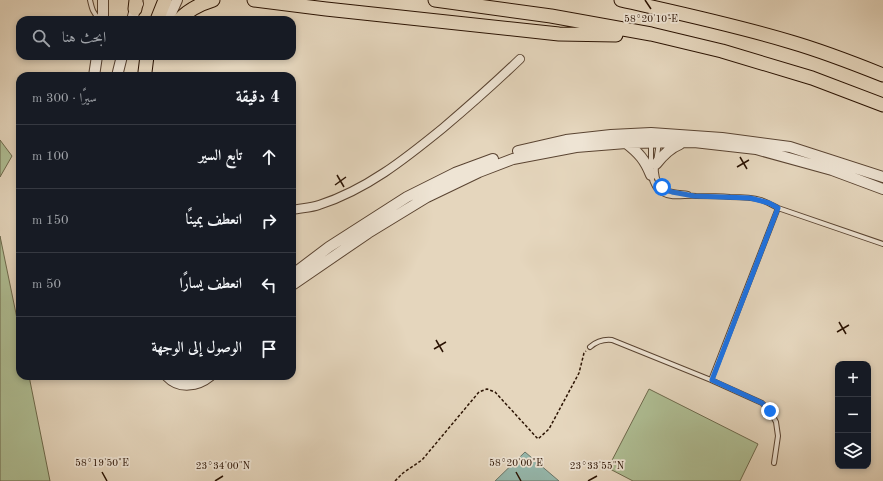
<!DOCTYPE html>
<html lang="ar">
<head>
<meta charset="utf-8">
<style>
  :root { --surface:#171b24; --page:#242831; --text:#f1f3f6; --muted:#9ea1a6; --line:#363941 }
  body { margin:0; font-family:"Old Standard TT",Amiri,serif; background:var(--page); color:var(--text); direction:rtl }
  .controls { position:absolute; right:12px; bottom:12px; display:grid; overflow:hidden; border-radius:8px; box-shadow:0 2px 6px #0003 }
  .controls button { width:36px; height:36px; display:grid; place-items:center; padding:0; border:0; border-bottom:1px solid var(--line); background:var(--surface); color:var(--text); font:20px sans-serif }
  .stop { position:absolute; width:12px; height:12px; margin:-9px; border:3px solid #1a73e8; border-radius:50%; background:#fff }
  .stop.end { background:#1a73e8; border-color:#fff; box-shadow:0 1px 4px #0008 }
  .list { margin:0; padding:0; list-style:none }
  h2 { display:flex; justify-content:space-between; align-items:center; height:52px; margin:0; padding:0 16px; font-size:17px }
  h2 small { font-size:13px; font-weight:400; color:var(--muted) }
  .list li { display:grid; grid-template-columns:26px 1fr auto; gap:12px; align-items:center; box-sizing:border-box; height:64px; padding:0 16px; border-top:1px solid var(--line) }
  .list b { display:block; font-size:15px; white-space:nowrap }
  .list em { font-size:13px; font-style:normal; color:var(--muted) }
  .icon { flex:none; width:22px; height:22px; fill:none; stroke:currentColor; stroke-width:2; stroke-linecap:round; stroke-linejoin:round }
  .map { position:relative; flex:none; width:883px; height:481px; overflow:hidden; direction:ltr }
  .search { position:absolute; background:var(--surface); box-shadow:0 2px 6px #0003; left:16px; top:16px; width:280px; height:44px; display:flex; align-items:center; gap:10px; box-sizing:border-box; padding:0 14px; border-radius:12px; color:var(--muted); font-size:15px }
  .panel { position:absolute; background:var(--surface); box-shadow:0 2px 6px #0003; left:16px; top:72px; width:280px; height:308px; border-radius:12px; direction:rtl }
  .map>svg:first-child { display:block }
  .green { fill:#afbf95; stroke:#6d694c }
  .water { fill:#96b9ae; stroke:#6b776a }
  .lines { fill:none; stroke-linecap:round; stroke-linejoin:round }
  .service-casing { stroke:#5a4432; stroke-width:6 }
  .minor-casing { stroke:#5a4432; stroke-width:10 }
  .tertiary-casing { stroke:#5a4432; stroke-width:12 }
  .primary-casing { stroke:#2b1303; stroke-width:15 }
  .path { stroke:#2b1303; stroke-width:1.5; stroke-dasharray:3 2; stroke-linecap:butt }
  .service { stroke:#eee4d4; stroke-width:4 }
  .minor { stroke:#eee4d4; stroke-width:8 }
  .tertiary { stroke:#eee4d4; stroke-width:10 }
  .primary { stroke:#e5d6bd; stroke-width:13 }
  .route { stroke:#1a73e8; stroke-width:5 }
  .ticks { fill:none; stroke:#2b1303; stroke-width:1.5 }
  .ticks-label { font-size:10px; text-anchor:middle; fill:#2b1303; stroke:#eee4d4; stroke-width:3.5; stroke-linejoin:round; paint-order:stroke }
</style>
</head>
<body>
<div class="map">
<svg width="883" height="481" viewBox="0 0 883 481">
  <rect width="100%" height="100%" fill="#e5d6bd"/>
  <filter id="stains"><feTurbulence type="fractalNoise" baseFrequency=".005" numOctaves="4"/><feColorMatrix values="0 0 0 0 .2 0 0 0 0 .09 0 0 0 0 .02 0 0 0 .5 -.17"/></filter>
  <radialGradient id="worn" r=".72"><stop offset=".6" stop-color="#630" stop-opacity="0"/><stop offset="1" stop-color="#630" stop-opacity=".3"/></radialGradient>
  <path class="green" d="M 0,140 L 12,156 L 0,177 Z
    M 0,236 L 20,333 L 20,376 L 29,376 L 50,481 L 0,481 Z
    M 649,389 L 758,444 L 740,481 L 633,481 L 608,468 Z"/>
  <path class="water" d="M 525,452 L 559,481 L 495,481 Z"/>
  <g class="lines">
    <g class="service-casing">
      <path id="service" d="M 90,0 C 92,9 93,13 100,20
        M 659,143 C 657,157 650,181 666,190 C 672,193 681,193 688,194
        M 651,166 L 651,143
        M 651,175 C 652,182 655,189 662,193 C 672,199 685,195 696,196 C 707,196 718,196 730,197 C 740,197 751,197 761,200 C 767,202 772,205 778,208 L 883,244
        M 590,347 C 597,341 603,339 612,340 L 711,380
        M 774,463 L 778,436 L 776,422 L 770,411 L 762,403 L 711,380 L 778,208"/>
    </g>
    <g class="minor-casing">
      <path id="minor" d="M 292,210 C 301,208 311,208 319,205 C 366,190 405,159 443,128 C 469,106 495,83 520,59"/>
    </g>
    <g class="tertiary-casing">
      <path id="tertiary" d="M 103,20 L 103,0
        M 132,20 L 135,9 L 138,4
        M 168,20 L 177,0
        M 94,76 L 97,56
        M 117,76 L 122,56
        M 626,143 C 639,153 645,160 651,175
        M 518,151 L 566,140 L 611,135 L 651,133 L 722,138 L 790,147 L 883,177
        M 656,164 C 663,155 670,148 680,144
        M 292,275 L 329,247 L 407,197 L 455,173 L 493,159
        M 292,285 L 368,233 L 427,197 L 479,172 L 513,159 L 576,147 L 626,143 L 694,142 L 756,149 L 832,170 L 883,189
        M 167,376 C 179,389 198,386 210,376"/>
    </g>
    <g class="primary-casing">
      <path id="primary" d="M 254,0 L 326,9 L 559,34 L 616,35
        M 435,0 L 551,16 L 651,34 L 722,51 L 812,78 L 883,105
        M 621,0 C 678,13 735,25 791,42 C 822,51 853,63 883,75
        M 135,9 L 136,0
        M 157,20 L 165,0
        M 179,20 C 188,10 200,4 213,0
        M 145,72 L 147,56"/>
    </g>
    <path class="path" d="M 395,481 L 403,473 L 422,460 L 479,392 L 487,389 L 495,392 L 538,439 L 549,429 L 579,373 L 584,353 L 586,351"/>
    <use href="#service" class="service"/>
    <use href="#minor" class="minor"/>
    <use href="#tertiary" class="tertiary"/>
    <use href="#primary" class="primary"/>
  </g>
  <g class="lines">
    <path class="route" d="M 662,187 L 667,190 L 672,192 L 694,196 L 750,198 L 769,203 L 778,208 L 712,380 L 762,403 L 770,411"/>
  </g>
  <path class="ticks" d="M 645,0 L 651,9M 740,157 L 747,169M 737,167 L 749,160M 337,175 L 344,187M 335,185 L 346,177M 839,322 L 846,334M 837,332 L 849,325M 436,340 L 443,352M 434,349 L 446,342M 102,472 L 107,481M 516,472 L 521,481M 215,481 L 223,476M 588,481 L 597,476"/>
  <g class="ticks-label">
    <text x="651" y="22">58°20'10"E</text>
    <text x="102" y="466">58°19'50"E</text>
    <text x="516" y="466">58°20'00"E</text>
    <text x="223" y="469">23°34'00"N</text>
    <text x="597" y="469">23°33'55"N</text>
  </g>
  <rect width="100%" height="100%" filter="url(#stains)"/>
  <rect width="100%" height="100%" fill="url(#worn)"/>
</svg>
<div class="controls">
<button>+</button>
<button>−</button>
<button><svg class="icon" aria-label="layers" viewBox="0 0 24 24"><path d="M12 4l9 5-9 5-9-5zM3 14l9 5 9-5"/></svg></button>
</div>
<div class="stop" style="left:662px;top:187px"></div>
<div class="stop end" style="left:770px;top:411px"></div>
<div class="search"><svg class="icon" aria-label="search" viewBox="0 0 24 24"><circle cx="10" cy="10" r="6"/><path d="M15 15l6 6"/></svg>ابحث هنا</div>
<section class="panel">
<h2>4 دقيقة<small>سيرًا · 300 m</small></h2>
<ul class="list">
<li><svg class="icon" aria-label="ahead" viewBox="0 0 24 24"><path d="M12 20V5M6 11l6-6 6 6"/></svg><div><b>تابع السير</b></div><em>100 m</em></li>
<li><svg class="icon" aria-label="right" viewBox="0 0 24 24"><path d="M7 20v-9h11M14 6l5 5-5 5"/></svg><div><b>انعطف يمينًا</b></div><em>150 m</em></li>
<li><svg class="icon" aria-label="left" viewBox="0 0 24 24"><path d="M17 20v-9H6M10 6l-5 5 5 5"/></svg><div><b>انعطف يسارًا</b></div><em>50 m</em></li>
<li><svg class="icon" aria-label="arrive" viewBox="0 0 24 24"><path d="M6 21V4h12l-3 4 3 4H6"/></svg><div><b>الوصول إلى الوجهة</b></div></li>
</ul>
</section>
</div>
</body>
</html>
